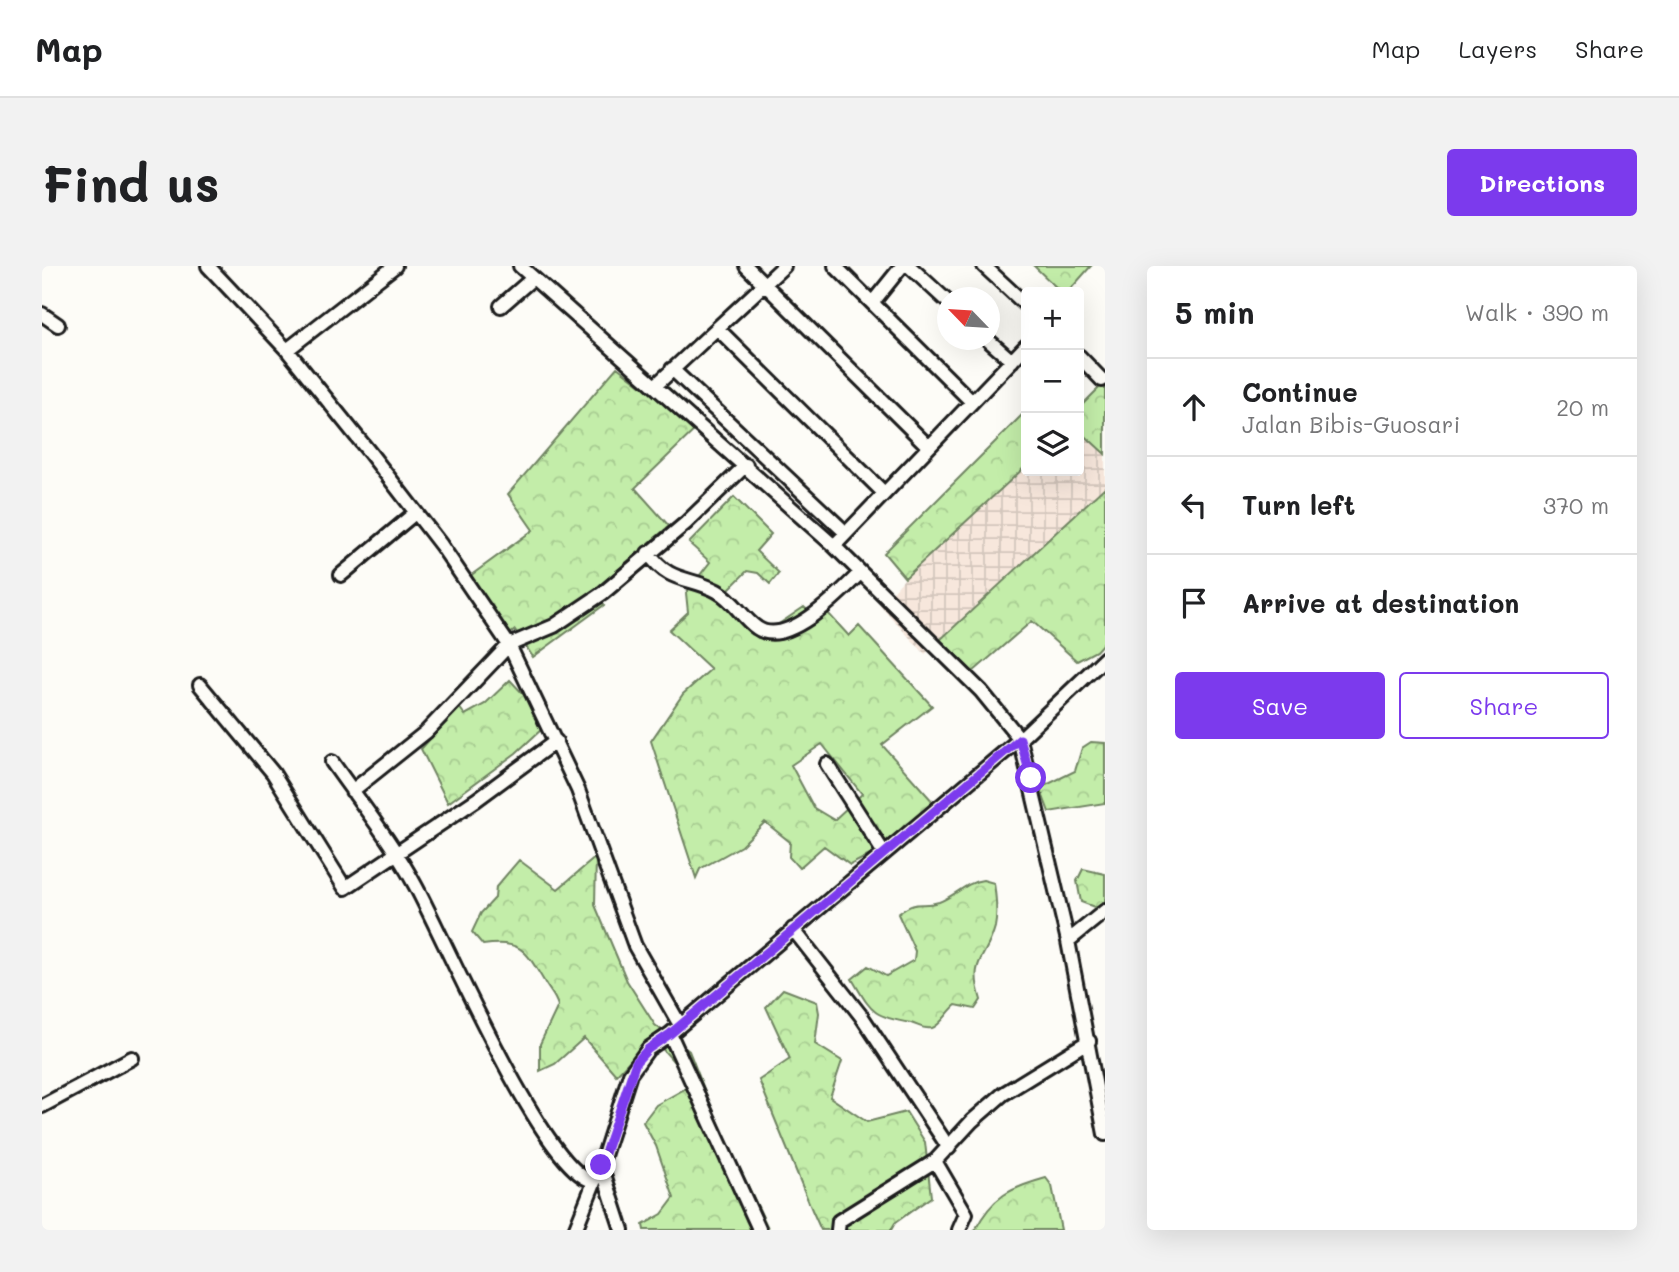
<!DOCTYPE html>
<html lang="en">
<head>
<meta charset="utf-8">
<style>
  :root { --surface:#fff; --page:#f2f2f2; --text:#202124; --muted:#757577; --line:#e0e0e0; --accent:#7c3aed }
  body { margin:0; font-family:Mali,sans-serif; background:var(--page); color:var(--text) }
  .controls { position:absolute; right:21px; top:21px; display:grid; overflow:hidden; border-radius:7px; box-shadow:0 7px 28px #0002 }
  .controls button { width:63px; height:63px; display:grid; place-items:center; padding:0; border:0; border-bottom:2px solid var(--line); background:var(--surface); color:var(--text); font:35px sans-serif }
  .compass { position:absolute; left:895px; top:21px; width:63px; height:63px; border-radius:50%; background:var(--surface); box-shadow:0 7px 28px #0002; rotate:295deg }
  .stop { position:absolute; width:21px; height:21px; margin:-16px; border:5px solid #7c3aed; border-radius:50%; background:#fff }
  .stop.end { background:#7c3aed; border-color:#fff; box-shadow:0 2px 7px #0008 }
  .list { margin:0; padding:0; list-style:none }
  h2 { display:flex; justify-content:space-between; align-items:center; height:91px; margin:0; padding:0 28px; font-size:30px }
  h2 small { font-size:23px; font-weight:400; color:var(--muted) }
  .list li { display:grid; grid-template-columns:46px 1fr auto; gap:21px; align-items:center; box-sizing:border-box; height:98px; padding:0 28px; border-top:2px solid var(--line) }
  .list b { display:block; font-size:26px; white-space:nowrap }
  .list p { margin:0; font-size:23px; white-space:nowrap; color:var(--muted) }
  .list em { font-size:23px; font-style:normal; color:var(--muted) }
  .actions { display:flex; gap:14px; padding:21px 28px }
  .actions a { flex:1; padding:16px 0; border:2px solid var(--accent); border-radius:7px; text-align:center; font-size:24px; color:var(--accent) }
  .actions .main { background:var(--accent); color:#fff }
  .icon { flex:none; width:38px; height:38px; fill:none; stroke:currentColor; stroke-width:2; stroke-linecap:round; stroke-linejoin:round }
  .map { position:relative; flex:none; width:1063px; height:964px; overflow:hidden; border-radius:7px }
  header { display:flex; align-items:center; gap:42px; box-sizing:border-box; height:98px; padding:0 35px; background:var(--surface); border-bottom:2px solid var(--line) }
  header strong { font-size:33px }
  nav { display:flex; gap:38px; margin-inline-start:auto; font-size:24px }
  .intro { display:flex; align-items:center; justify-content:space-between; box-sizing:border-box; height:168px; padding:0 42px }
  h1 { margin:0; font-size:49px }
  .button { padding:18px 32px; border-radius:7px; background:var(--accent); color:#fff; font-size:24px; font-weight:700 }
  main { display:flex; gap:42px; padding:0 42px }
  aside { flex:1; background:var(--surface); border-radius:7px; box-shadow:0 7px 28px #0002 }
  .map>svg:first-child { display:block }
  .industrial { fill:url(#industrial-grid) }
  .forest { fill:url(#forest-crowns); stroke:#708462; stroke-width:2; fill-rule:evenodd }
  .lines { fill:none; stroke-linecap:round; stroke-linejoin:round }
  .minor-casing { stroke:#1c1c1c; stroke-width:18 }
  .minor { stroke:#fdfcf7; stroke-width:12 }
  .route { stroke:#7c3aed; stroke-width:9 }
</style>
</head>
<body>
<header>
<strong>Map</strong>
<nav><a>Map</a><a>Layers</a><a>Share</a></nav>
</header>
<div class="intro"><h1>Find us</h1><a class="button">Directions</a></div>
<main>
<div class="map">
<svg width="1063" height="964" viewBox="0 0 1063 964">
  <defs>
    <pattern id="industrial-grid" width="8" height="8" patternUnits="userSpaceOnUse" patternTransform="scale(1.75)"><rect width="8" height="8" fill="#f7e7dc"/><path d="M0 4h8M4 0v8" fill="none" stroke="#d3c6bc"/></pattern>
    <pattern id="forest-crowns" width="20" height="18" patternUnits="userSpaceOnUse" patternTransform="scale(1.75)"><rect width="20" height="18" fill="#c3eda9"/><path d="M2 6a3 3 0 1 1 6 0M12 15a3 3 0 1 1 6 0" fill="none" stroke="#a7cb91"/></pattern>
  </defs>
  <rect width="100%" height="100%" fill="#fdfcf7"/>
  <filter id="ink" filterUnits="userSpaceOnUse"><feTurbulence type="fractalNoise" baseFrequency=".0143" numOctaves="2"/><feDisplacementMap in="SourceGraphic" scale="14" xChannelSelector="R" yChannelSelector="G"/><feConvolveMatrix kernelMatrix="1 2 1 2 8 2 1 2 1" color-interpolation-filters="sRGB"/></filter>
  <g filter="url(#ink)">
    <path class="industrial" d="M 1037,164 L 1063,188 L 1063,221 L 883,388 L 838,340 L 863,312 L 984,200 L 984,205 L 1037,205 Z"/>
    <path class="forest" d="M 992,0 L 1049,0 L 1026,26 L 1019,26 Z
      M 575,101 L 600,120 L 613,109 L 662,155 L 593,222 L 627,260 L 551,325 L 562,339 L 491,391 L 473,364 L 467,369 L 428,310 L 491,264 L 466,228 Z
      M 1063,116 L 1063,188 L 1037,164 L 1037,142 Z
      M 984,145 L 984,200 L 863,312 L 842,287 Z
      M 1063,221 L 1063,375 L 1054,385 L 1035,395 L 990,355 L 931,406 L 898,374 Z
      M 692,231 L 729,268 L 714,285 L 737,307 L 728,318 L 716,307 L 705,305 L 677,333 L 716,372 L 762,341 L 775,353 L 786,347 L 807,370 L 817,360 L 890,440 L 840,479 L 892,537 L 828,589 L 808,599 L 782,580 L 757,602 L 747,591 L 748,576 L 723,556 L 699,580 L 658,603 L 654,612 L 609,475 L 641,428 L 669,403 L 627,364 L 646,346 L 644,327 L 668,296 L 647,277 ZM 780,478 L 820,528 L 792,554 L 772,542 L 749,499 Z
      M 468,414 L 484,431 L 501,462 L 474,487 L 406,537 L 379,483 L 417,441 L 423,449 L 443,438 Z
      M 1049,476 L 1063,477 L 1063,537 L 1007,546 L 998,522 L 1033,505 L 1040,482 Z
      M 554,591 L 553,639 L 585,715 L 613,759 L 647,785 L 672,848 L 727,964 L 602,964 L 601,959 L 620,948 L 632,932 L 614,880 L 601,856 L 614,839 L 646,821 L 639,804 L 610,771 L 574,809 L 542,772 L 513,798 L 498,805 L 498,778 L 516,740 C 513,729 507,725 502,715 C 484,685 479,673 441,679 L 430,666 L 439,647 L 453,632 L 454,621 L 477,594 L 516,623 Z
      M 1041,603 L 1063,608 L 1063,645 L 1039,636 L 1035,615 Z
      M 941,614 L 952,617 C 954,631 956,647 953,661 C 944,695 926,693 939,734 L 933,743 L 914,739 C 906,745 899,759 890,762 C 882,764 876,759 869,757 C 829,750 830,746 810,713 L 826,700 L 844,710 L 872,694 L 873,685 L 856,648 C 877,632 877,642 897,636 C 913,630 924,616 941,614 Z
      M 741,723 L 775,736 L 777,747 L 773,778 L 800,795 L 788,831 L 825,856 L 864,846 L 883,876 L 889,931 L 853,957 L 849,964 L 779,964 L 770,944 L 717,814 L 748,793 L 724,741 Z
      M 1004,912 L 1010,920 L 1019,964 L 933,964 C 951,930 968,922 1004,912 Z"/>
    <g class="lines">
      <g class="minor-casing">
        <path id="minor" d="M 166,0 L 245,84 L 328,187 L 399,279 L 467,379 L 536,524 L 593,680 L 638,759
          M 478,0 L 792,280 L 939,425 L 978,473 L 1026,675 L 1063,868
          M 704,0 L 887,181
          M 793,0 L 930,136
          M 867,0 L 906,36
          M 942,0 L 984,39
          M 831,36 L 860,0
          M 459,40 L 491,12
          M 0,48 L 16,59
          M 675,62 L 842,227
          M 946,74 L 970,95
          M 245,84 L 353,0
          M 1037,90 L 1060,114
          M 630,103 L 804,267
          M 613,120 L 742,0
          M 792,280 L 984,80
          M 606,287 C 628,318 647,310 675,325 C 692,334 700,352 715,362 C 745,383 799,326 818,307
          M 299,309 L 373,247
          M 158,419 L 231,507 L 303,622 L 434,534 L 514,475
          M 290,496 C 318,536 350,576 373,619 C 401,669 503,909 552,915
          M 785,498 L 842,587
          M 310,525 L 384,466 L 467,379 L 512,360 L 561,327 L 644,257 L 704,199
          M 751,663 L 820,751 L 907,882
          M 1026,675 L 1063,645
          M 628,768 L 717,963
          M 0,840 L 90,792
          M 893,895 L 924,948 L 917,964
          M 559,899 L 580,964
          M 533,964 L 559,899 L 588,808 L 606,783 L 628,768 L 978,473 L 1063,392
          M 796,964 L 797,955 L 893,895 L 930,855 L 961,828 L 1047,775"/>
      </g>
      <use href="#minor" class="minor"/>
    </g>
  </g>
  <g class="lines" filter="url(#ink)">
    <path class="route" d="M 559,899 L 594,796 L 606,783 L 628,768 L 978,473 L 989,512"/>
  </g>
</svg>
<div class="controls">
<button>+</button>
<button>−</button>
<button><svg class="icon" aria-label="layers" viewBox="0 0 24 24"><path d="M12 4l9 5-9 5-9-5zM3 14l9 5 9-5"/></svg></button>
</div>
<svg class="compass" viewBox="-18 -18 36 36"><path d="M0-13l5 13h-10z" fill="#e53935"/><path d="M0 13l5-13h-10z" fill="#757577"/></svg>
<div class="stop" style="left:989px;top:512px"></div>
<div class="stop end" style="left:559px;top:899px"></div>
</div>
<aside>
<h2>5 min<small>Walk · 390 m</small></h2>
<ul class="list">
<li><svg class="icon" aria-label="ahead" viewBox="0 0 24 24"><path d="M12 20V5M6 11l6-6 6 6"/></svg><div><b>Continue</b><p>Jalan Bibis-Guosari</p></div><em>20 m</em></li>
<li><svg class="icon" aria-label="left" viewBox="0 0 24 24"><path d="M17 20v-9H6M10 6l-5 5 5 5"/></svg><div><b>Turn left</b></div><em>370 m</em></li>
<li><svg class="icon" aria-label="arrive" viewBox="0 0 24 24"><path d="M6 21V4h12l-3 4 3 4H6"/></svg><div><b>Arrive at destination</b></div></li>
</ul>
<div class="actions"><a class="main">Save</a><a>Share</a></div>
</aside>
</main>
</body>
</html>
